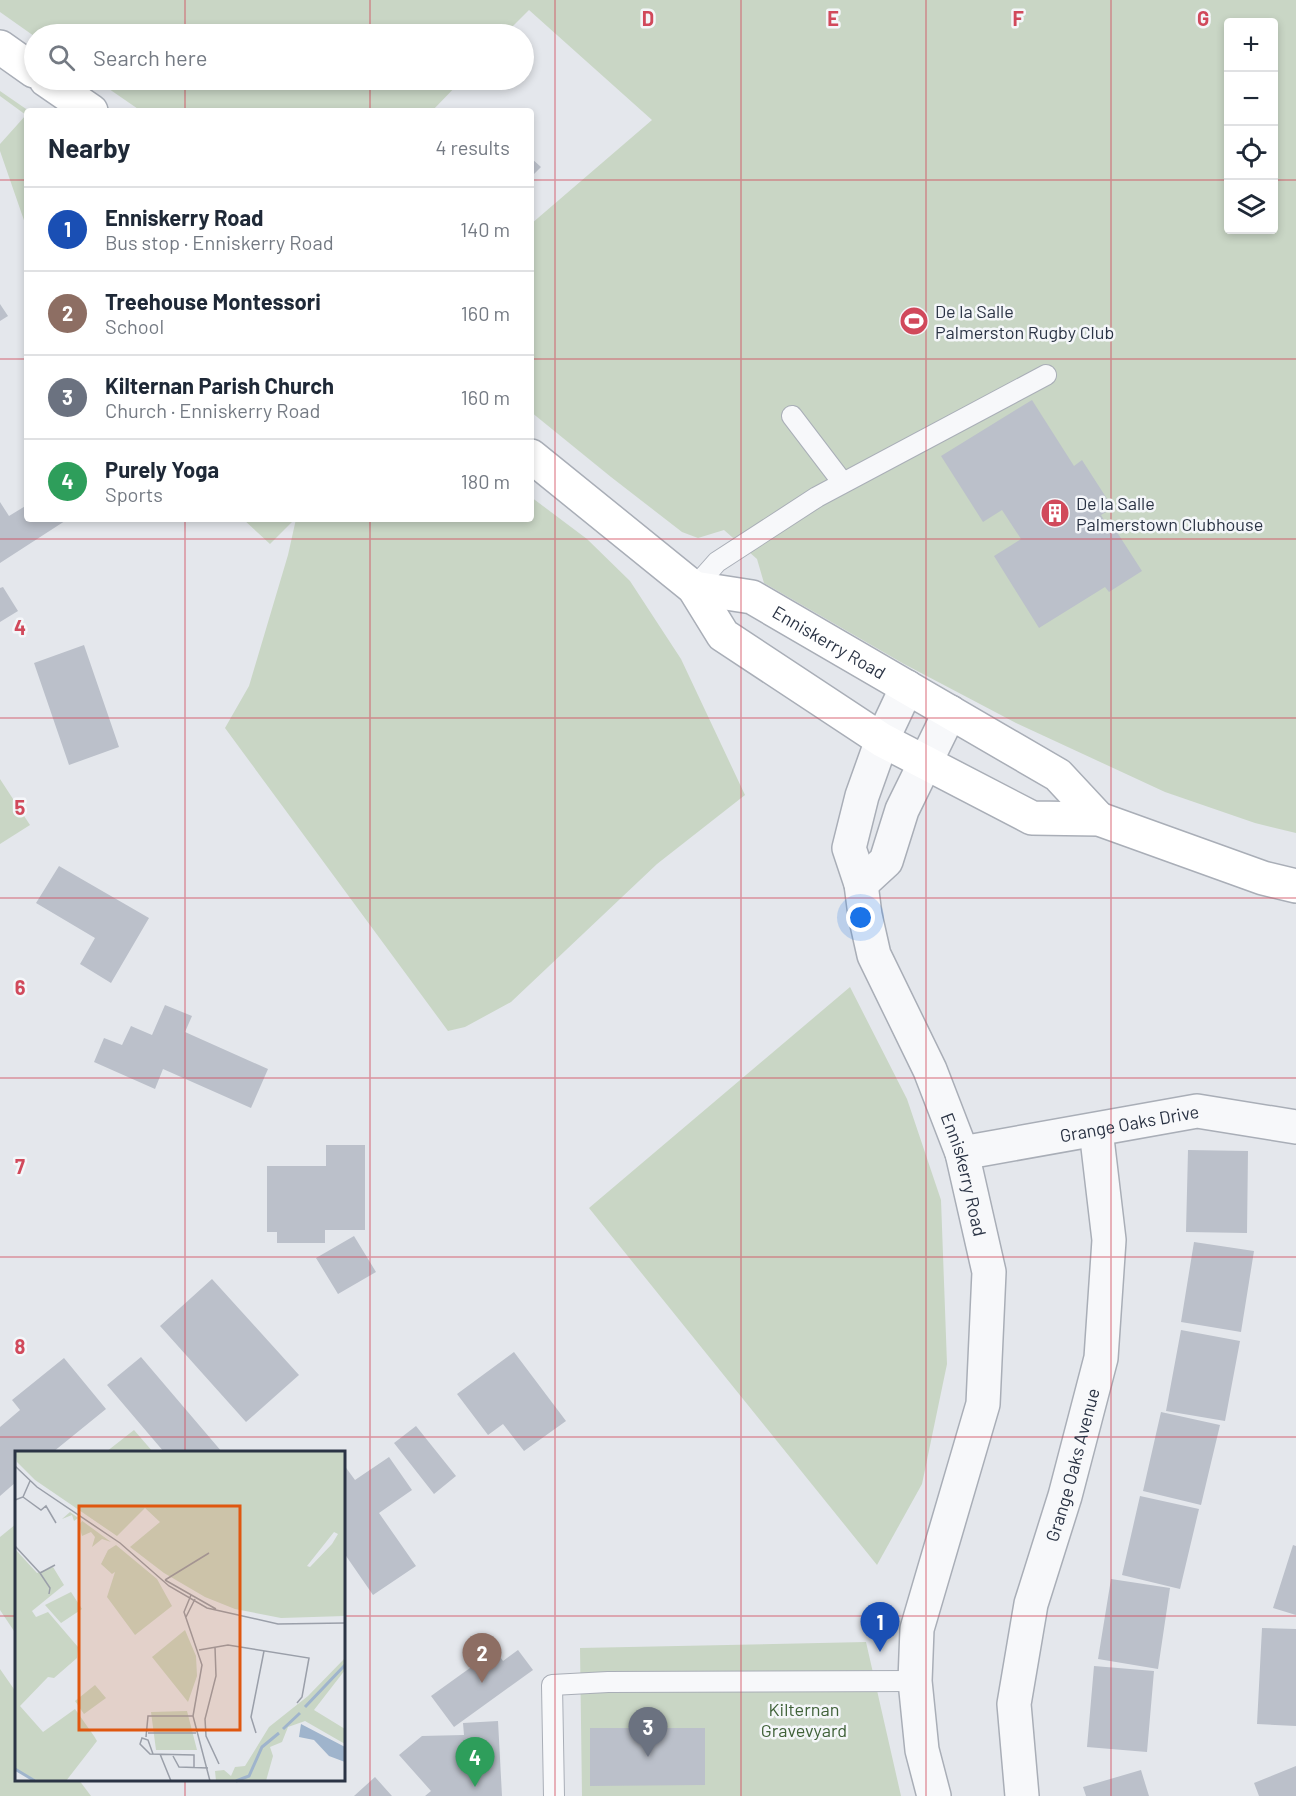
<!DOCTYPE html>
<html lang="en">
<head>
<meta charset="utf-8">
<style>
  :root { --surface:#fff; --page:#f2f2f3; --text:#1f2937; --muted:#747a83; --line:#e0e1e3; --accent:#111827 }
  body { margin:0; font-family:Barlow,sans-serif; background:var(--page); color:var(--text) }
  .controls { position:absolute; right:18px; top:18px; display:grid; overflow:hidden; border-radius:6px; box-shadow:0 3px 9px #0003 }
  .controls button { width:54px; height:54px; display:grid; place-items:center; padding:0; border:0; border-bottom:2px solid var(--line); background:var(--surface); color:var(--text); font:30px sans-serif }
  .you { position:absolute; left:861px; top:918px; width:21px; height:21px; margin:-15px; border:4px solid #fff; border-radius:50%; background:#1a73e8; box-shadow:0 0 0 9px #1a73e833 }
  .badge { display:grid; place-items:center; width:39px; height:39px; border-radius:50%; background:var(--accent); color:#fff; font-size:20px; font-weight:700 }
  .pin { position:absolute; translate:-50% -50px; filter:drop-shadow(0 2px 3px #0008) }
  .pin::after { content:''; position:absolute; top:32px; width:21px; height:18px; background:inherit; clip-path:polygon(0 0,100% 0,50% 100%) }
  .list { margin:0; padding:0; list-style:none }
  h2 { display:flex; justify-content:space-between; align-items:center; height:78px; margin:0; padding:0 24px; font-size:26px }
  h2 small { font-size:20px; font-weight:400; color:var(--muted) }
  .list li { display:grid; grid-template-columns:39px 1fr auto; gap:18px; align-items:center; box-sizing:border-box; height:84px; padding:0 24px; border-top:2px solid var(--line) }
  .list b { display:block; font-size:22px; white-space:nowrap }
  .list p { margin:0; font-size:20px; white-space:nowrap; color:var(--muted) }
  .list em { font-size:20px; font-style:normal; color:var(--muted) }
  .icon { flex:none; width:33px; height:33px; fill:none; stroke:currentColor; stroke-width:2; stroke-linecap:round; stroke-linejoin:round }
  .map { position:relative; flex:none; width:1296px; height:1796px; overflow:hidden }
  .search { position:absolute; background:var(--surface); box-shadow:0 3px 9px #0003; left:24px; top:24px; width:510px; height:66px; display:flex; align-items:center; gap:15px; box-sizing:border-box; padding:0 21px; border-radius:33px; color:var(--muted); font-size:22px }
  .panel { position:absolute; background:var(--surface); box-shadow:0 3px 9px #0003; left:24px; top:108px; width:510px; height:414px; border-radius:6px }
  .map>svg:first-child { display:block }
  .green { fill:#c9d6c5; fill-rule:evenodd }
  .building { fill:#bbc0ca }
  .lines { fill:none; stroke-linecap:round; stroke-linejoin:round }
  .service-casing { stroke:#a9aeb7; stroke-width:22 }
  .minor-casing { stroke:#a9aeb7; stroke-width:36 }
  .tertiary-casing { stroke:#a9aeb7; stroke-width:36 }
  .secondary-casing { stroke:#a9aeb7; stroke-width:36 }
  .service { stroke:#f7f8fa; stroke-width:20 }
  .minor { stroke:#f7f8fa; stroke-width:33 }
  .tertiary { stroke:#f7f8fa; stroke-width:33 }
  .secondary { stroke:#fff; stroke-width:33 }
  .grid { fill:none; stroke:#d1495b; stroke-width:1.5; stroke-opacity:0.55 }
  .labels { text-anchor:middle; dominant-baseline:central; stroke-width:5; stroke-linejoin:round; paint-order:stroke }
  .poi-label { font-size:18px; fill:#2b3445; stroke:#f4f6f9; text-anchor:start }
  .street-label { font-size:18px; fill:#2b3445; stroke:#f4f6f9 }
  .park-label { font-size:18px; fill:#3f6138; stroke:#f4f6f9 }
  .inset-river { fill:none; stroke:#9fb4cc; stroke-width:3 }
  .inset-road { fill:none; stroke:#9a9fa9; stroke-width:1.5 }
  .view { fill:#df570f; fill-opacity:0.15; stroke:#df570f; stroke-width:3 }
  .inset-edge { fill:none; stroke:#2b3445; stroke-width:3 }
  .grid-label { font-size:20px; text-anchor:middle; font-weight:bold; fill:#d1495b; stroke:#f4f6f9; stroke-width:5; stroke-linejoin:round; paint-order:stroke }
</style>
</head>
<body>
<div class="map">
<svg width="1296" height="1796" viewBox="0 0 1296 1796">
  <rect width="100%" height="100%" fill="#e4e7ec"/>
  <path class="green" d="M 0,0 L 1296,0 L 1296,833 L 1255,823 L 1165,792 L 1016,723 L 904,664 L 764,583 L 757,559 L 724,530 L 698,538 L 682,532 L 611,477 L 531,412 L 531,224 L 652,120 L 529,10 L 505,34 L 34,34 L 34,36 L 0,12 ZM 1228,22 L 1274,22 L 1274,230 L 1228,230 Z
    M 96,80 L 462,80 L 432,111 L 141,111 Z
    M 0,91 L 29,111 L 27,111 L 27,229 L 0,151 L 0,144 L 26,115 L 0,96 Z
    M 531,497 L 587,539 L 630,581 L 681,659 L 745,795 L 657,864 L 511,1002 L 465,1027 L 448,1031 L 225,728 L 249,686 L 288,555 L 296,519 L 531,519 Z
    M 243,519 L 295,519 L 270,544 Z
    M 0,779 L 30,825 L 0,844 Z
    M 850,987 L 907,1099 L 941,1200 L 947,1364 L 922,1484 L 877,1565 L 589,1208 Z
    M 134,1430 L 153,1452 L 106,1452 Z
    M 16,1524 L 16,1634 L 0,1610 L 0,1537 Z
    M 866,1642 L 901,1796 L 582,1796 L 580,1648 Z
    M 0,1669 L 16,1692 L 16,1780 L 79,1780 L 91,1796 L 0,1796 Z"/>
  <path class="building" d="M 531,158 L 541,167 L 531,177 Z
    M 0,304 L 8,316 L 0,321 Z
    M 1032,400 L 1074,466 L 1082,460 L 1113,508 L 1101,515 L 1109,528 L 1113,526 L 1142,571 L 1109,592 L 1105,587 L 1039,628 L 994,556 L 1021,539 L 1002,510 L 983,522 L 941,456 Z
    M 0,502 L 9,516 L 27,505 L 27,519 L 68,519 L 0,563 Z
    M 3,587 L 18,611 L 0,622 L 0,588 Z
    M 84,645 L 119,747 L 69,765 L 34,663 Z
    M 59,866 L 149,918 L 111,983 L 80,964 L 95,938 L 36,903 Z
    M 165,1005 L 192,1016 L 185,1032 L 268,1069 L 251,1108 L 163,1069 L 155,1089 L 94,1062 L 104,1038 L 122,1045 L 131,1026 L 152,1035 Z
    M 326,1145 L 365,1145 L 365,1230 L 325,1230 L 325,1243 L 277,1243 L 277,1232 L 267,1232 L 267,1166 L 326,1166 Z
    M 1188,1150 L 1248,1151 L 1247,1233 L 1186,1232 Z
    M 354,1236 L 376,1272 L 338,1294 L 316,1258 Z
    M 1194,1242 L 1254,1251 L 1241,1332 L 1181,1322 Z
    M 212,1279 L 299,1375 L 246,1422 L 160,1326 Z
    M 1181,1330 L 1240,1341 L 1225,1421 L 1166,1411 Z
    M 514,1352 L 566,1421 L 524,1451 L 503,1424 L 488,1435 L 457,1394 Z
    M 141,1357 L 222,1452 L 164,1452 L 107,1385 Z
    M 64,1358 L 106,1409 L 53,1452 L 16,1452 L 16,1482 L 0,1496 L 0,1427 L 20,1410 L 12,1400 Z
    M 1161,1412 L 1220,1425 L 1201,1505 L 1143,1491 Z
    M 416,1426 L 456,1476 L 434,1494 L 394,1443 Z
    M 389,1457 L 412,1490 L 379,1513 L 416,1566 L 373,1595 L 344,1553 L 344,1465 L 355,1480 Z
    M 1140,1496 L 1199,1509 L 1180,1589 L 1122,1575 Z
    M 1293,1545 L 1296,1546 L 1296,1615 L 1273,1608 Z
    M 1111,1579 L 1170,1588 L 1158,1669 L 1098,1659 Z
    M 1262,1628 L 1296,1629 L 1296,1726 L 1257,1724 Z
    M 495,1650 L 503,1661 L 518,1650 L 533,1670 L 454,1727 L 431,1696 Z
    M 1094,1666 L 1154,1671 L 1147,1752 L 1087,1747 Z
    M 498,1721 L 502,1796 L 425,1796 L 431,1791 L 399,1755 L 422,1736 L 464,1735 L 463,1723 Z
    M 590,1728 L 705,1728 L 705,1785 L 590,1786 Z
    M 1296,1766 L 1296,1796 L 1259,1796 L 1254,1783 Z
    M 1141,1770 L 1149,1796 L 1086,1796 L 1083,1787 Z
    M 375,1777 L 392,1796 L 354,1796 Z"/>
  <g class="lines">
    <g class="service-casing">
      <path id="service" d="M 792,416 L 843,483
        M 694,588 L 717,562 L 817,497 L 1046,375
        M 554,1796 L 552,1685 L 608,1682 L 915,1681"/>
    </g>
    <g class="minor-casing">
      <g id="minor">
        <path id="s1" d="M 962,1153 L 1197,1111 L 1296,1127"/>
        <path id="s2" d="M 1022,1796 L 1014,1704 L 1031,1604 L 1065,1496 L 1101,1358 L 1109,1240 L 1096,1130"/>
      </g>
    </g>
    <g class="tertiary-casing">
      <g id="tertiary">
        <path id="s3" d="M 907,687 L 882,740 L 862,796 L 849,848 L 861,884 L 865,915 L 874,955 L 930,1070 L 962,1153 L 989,1272 L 983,1404 L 917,1629 L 915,1681 L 922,1750 L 934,1796"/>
        <path d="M 861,884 L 886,861 L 902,810 L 950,712"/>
      </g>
    </g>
    <g class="secondary-casing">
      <g id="secondary">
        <path d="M 0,47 L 34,71"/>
        <path d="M 46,80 L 91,111"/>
        <path d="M 531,456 L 694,588 L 723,635 L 882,740 L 1032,818 L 1099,819 L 1263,878 L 1296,886"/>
        <path id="s4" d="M 694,588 L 752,597 L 1058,775 L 1099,819"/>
      </g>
    </g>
    <use href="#service" class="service"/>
    <use href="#minor" class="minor"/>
    <use href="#tertiary" class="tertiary"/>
    <use href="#secondary" class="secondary"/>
  </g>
  <path class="grid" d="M 185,0 L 185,34M 370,0 L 370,34M 555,0 L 555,1796M 741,0 L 741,1796M 926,0 L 926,1796M 1111,0 L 1111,1796M 185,80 L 185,111M 370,80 L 370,111M 0,180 L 27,180M 531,180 L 1228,180M 1274,180 L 1296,180M 0,359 L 27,359M 531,359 L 1296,359M 185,519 L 185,1452M 370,519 L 370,1796M 0,539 L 1296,539M 0,718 L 1296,718M 0,898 L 1296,898M 0,1078 L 1296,1078M 0,1257 L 1296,1257M 0,1437 L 1296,1437M 0,1616 L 16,1616M 344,1616 L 1296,1616M 185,1780 L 185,1796"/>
  <defs>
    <g id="stadium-disc" transform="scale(1.5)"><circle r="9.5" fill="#d1495b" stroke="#f4f6f9"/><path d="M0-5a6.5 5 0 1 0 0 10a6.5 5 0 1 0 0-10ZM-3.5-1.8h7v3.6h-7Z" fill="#fff"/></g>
    <g id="building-disc" transform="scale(1.5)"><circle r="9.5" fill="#d1495b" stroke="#f4f6f9"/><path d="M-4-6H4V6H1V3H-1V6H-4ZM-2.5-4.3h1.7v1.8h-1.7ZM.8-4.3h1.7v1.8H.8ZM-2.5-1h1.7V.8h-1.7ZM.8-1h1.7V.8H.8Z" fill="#fff"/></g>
  </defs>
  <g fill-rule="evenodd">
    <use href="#stadium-disc" x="914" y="321"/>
    <use href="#building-disc" x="1055" y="513"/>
  </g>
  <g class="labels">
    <g class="poi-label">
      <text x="935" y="311">De la Salle<tspan x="935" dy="21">Palmerston Rugby Club</tspan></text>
      <text x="1076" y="503">De la Salle<tspan x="1076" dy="21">Palmerstown Clubhouse</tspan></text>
    </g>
    <g class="street-label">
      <text stroke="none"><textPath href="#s4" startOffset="148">Enniskerry Road</textPath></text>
      <text stroke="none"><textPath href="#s1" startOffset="170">Grange Oaks Drive</textPath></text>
      <text stroke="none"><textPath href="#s3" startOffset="520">Enniskerry Road</textPath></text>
      <text stroke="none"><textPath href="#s2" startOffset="339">Grange Oaks Avenue</textPath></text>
    </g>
    <g class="park-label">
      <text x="804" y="1709">Kilternan<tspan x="804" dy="21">Gravevyard</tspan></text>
    </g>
  </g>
  <g transform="translate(15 1451)">
    <rect width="330" height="330" fill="#e4e7ec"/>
    <path d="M 0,0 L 330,0 L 330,165 L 266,167 L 220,158 L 190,146 L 149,122 L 115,96 L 145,71 L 130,57 L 102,85 L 20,29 L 2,11 ZM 319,81 L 323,83 L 317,93 L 295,116 L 292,115 ZM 55,61 L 96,91 L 87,88 L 77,96 L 80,86 L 76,81 L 67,85 L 64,74 L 67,70 L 63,67 L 59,70 L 57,64 L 47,68 ZM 101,94 L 142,128 L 157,155 L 120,184 L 92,146 L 100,121 L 97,123 L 86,113 L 93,99 ZM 0,98 L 22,122 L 38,116 L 49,134 L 17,160 L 21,166 L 33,161 L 63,196 L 62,207 L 39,227 L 33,226 L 5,255 L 28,281 L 60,258 L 79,285 L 82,290 L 51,330 L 24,330 L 0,320 ZM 56,141 L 67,158 L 46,172 L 30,154 ZM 170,179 L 181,205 L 182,225 L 173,251 L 137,206 ZM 330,207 L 330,219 L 299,259 L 330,278 L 330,293 L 290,270 L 273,276 L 267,291 L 255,296 L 258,305 L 251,330 L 201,330 L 200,320 L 209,319 L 216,325 L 220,316 L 230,315 L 254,276 L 293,245 ZM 80,234 L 91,247 L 69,263 L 60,250 ZM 172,260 L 182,299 L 141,299 L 136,261 Z" fill="#c9d6c5" fill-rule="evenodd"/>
    <path d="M 286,273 L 330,296 L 330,311 L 314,305 L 299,289 L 284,286 Z" fill="#9fb4cc"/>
    <path class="inset-river" d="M 290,256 L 330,214M 268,278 L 285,262M 0,318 L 20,330M 221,330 L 234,325 L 247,296 L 264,282"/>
    <path class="inset-road" d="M 0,15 L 22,36 L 105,92 L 154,135 L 192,157 L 263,173 L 330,172M 8,46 L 26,59 L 31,55 L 41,72M 0,49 L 8,46 L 15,30M 0,95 L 25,122 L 40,114M 25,122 L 35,137 L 34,143M 150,129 L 194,102M 150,129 L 201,158M 176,144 L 169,161 L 187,214 L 178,265 L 195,330M 171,166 L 180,148M 200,196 L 201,225 L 190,268 L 191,285 L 204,313M 184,199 L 213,194 L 294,207 L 287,246 L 282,252M 133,282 L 181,282M 241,282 L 236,266 L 249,200M 131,286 L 133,265 L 178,265M 138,303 L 133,289 L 127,287 L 125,293 L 135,303 L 179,304 L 179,316M 145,303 L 156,330M 158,305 L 164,316 L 193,317"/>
    <path class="view" d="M 64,55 L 225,55 L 225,279 L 64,279 Z"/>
    <rect width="330" height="330" class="inset-edge"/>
  </g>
  <g class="grid-label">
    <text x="648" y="26">D</text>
    <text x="833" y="26">E</text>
    <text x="1018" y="26">F</text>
    <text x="1203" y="26">G</text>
    <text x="20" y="635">4</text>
    <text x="20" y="815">5</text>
    <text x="20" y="995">6</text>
    <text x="20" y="1174">7</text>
    <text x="20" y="1354">8</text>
  </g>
</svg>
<div class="controls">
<button>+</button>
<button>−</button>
<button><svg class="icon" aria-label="locate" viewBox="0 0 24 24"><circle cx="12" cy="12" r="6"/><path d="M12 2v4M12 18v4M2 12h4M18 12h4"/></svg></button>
<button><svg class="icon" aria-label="layers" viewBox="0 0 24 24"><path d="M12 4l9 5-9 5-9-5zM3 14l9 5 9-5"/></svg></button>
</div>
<div class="you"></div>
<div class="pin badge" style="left:880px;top:1652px;background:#1a4fb4">1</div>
<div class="pin badge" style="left:482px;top:1683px;background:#8d6e63">2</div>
<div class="pin badge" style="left:648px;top:1757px;background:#6b7280">3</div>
<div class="pin badge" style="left:475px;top:1787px;background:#2e9e5b">4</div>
<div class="search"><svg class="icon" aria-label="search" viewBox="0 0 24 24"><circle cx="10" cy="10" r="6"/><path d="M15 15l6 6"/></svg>Search here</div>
<section class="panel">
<h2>Nearby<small>4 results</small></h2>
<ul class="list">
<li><span class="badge" style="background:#1a4fb4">1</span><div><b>Enniskerry Road</b><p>Bus stop · Enniskerry Road</p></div><em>140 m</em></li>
<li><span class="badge" style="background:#8d6e63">2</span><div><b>Treehouse Montessori</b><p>School</p></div><em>160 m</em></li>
<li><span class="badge" style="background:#6b7280">3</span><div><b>Kilternan Parish Church</b><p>Church · Enniskerry Road</p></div><em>160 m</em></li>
<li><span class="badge" style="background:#2e9e5b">4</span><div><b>Purely Yoga</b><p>Sports</p></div><em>180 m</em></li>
</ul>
</section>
</div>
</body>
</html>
